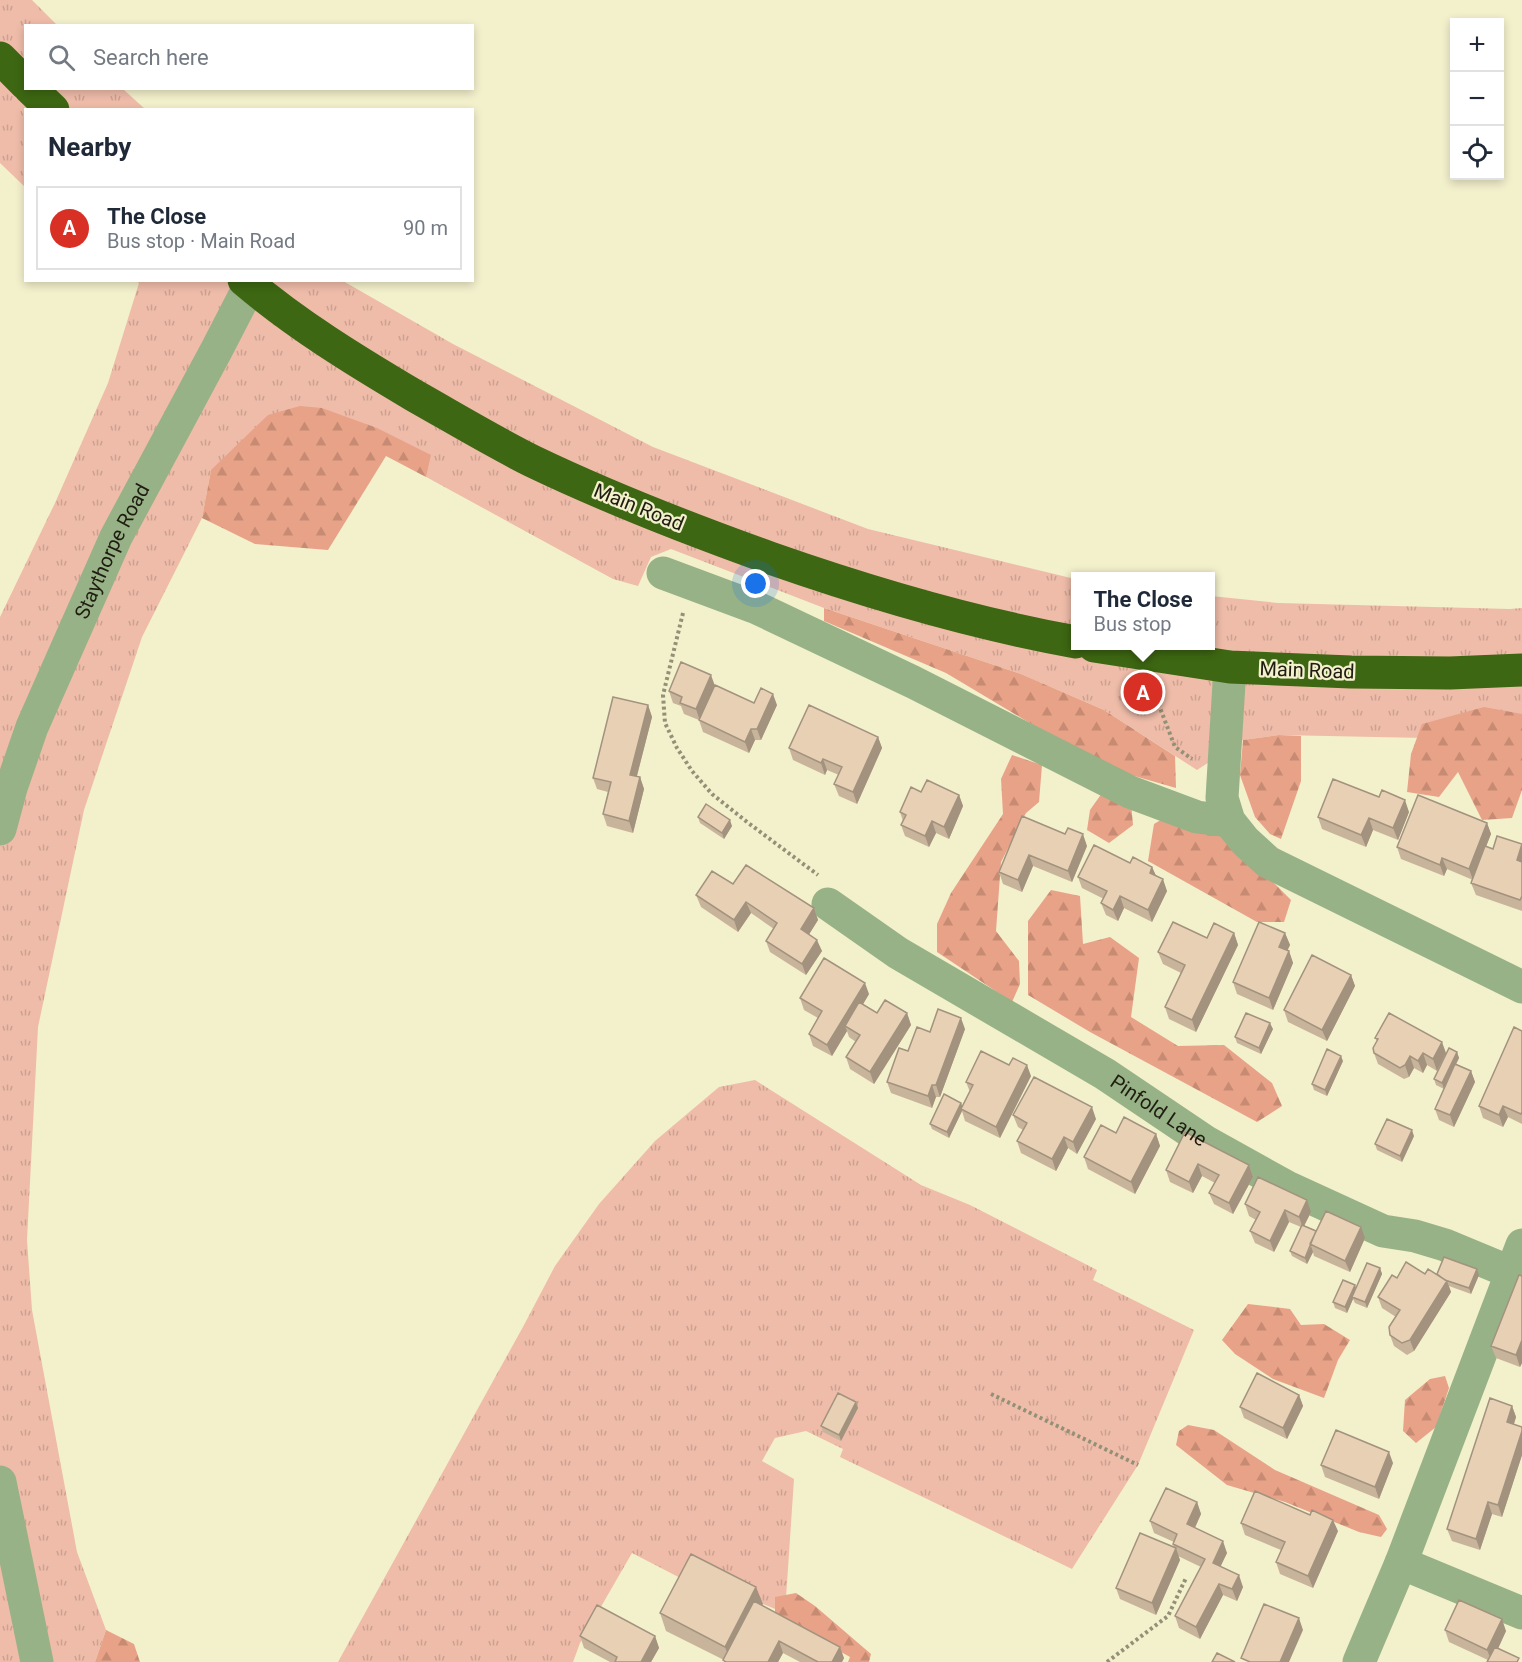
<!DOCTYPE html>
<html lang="en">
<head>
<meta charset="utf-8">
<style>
  :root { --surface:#fff; --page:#f2f2f3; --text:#1f2937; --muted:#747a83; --line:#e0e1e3; --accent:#d93025 }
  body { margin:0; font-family:Roboto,sans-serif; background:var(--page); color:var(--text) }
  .controls { position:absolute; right:18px; top:18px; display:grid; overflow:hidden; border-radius:0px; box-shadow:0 3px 9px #0003 }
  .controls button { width:54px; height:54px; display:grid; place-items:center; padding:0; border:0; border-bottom:2px solid var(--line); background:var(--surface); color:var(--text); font:30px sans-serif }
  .you { position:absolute; left:756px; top:584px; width:21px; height:21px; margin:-15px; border:4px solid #fff; border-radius:50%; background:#1a73e8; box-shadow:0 0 0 9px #1a73e833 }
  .badge { display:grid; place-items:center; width:39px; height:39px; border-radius:50%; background:var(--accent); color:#fff; font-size:20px; font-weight:700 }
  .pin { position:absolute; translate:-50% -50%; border:3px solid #fff; box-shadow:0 2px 6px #0006 }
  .popup { position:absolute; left:1071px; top:572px; width:144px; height:78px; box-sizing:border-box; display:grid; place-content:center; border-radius:0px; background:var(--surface); filter:drop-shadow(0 2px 4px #0005); font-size:20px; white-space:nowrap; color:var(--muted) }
  .popup b { font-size:22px; color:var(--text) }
  .popup::after { content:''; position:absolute; left:50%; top:100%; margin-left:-12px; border:12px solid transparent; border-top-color:var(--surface) }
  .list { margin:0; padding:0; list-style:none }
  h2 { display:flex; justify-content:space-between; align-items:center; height:78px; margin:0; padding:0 24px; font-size:26px }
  h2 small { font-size:20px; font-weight:400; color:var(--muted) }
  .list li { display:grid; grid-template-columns:39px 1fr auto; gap:18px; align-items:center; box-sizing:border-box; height:84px; margin:0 12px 12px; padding:0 12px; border:2px solid var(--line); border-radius:0px }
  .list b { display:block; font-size:22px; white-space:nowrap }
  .list p { margin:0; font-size:20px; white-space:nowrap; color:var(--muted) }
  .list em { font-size:20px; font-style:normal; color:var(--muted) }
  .icon { flex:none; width:33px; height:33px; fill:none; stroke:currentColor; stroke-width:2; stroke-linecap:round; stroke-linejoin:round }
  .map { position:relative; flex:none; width:1522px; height:1662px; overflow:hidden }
  .search { position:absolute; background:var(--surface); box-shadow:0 3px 9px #0003; left:24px; top:24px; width:450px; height:66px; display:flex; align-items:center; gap:15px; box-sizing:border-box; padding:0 21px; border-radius:0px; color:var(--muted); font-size:22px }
  .panel { position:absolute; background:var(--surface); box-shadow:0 3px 9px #0003; left:24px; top:108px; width:450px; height:174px; border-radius:0px }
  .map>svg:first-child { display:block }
  .grass { fill:url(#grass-tufts) }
  .forest { fill:url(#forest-firs) }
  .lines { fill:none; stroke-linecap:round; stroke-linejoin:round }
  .path { stroke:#939077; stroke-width:4; stroke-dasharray:3 3; stroke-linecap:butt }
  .minor { stroke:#97b286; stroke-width:33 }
  .highway { stroke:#3d6712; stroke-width:33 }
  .wall { fill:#c8b39b }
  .shaded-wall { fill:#a2927e }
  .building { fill:#e8d0b4; stroke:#a2927e; stroke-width:1.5 }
  .labels { text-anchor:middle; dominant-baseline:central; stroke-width:4.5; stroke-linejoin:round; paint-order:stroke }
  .street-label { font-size:20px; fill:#1f1d11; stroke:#f3f0cc }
</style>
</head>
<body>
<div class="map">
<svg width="1522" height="1662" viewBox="0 0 1522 1662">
  <defs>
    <pattern id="grass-tufts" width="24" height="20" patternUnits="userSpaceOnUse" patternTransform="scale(1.5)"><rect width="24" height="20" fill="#efbca9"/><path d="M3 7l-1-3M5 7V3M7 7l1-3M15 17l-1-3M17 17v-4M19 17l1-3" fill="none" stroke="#cca190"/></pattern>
    <pattern id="forest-firs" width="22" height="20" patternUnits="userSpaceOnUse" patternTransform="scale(1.5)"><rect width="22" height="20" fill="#e8a288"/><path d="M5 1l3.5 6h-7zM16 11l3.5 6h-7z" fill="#c78b74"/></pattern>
  </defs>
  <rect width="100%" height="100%" fill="#f3f0cc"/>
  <path class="grass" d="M 0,0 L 32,0 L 57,25 L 26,26 L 26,88 L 123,89 L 145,109 L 26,110 L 25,187 L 0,163 Z
    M 136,281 L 343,281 L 453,344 L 653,447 L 868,529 L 1075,579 L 1076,646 L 1210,646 L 1211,596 L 1278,603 L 1510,609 L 1522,608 L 1522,740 L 1279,735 L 1243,740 L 1197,770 L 1104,710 L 1021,674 L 824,608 L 671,549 L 651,557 L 638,586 L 613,579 L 386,455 L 211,470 L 202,518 L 142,637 L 84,810 L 38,1027 L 27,1240 L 32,1310 L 77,1552 L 106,1630 L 95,1662 L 0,1662 L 0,617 L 55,503 L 108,383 L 139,283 Z
    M 755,1080 L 921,1185 L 970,1205 L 1097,1270 L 1093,1280 L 1194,1330 L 1138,1465 L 1072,1569 L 840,1457 L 843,1449 L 806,1431 L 775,1438 L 762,1461 L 794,1479 L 785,1613 L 763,1604 L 690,1583 L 632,1553 L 580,1643 L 573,1662 L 338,1662 L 524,1325 L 555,1266 L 599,1204 L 655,1141 L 719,1087 Z"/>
  <path class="forest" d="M 300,406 L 322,408 L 377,428 L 431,455 L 426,477 L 386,456 L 328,550 L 255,544 L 202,518 L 211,470 L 268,415 Z
    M 824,608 L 1021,674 L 1104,710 L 1175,756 L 1176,788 L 1124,773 L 1048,734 L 946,673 L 824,621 Z
    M 1484,707 L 1522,714 L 1522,790 L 1512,818 L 1482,820 L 1458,772 L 1439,797 L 1407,792 L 1411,754 L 1422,724 Z
    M 1279,735 L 1301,736 L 1301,781 L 1281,839 L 1270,834 L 1255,817 L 1240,775 L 1243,740 Z
    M 1012,755 L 1042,765 L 1039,802 L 1026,813 L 1001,862 L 996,931 L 1019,961 L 1020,984 L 1012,1002 L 937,952 L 937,924 L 951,893 L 1003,814 L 1001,779 Z
    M 1102,793 L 1131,803 L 1133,825 L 1109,843 L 1087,830 L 1090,810 Z
    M 1169,815 L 1221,830 L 1291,900 L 1284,922 L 1257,922 L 1148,861 L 1154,824 Z
    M 1051,890 L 1080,896 L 1083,944 L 1110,937 L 1139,958 L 1131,1017 L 1178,1046 L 1224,1045 L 1272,1083 L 1282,1106 L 1257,1122 L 1090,1032 L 1028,995 L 1028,921 Z
    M 1248,1304 L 1290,1309 L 1301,1325 L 1324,1324 L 1350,1340 L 1338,1360 L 1324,1398 L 1273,1379 L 1235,1354 L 1222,1340 Z
    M 1445,1376 L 1449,1388 L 1436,1427 L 1416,1443 L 1403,1431 L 1405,1400 L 1430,1379 Z
    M 1188,1425 L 1214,1430 L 1275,1470 L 1379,1515 L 1387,1529 L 1381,1537 L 1359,1532 L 1285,1502 L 1227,1485 L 1176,1445 L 1179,1431 Z
    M 796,1593 L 815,1606 L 871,1654 L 869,1662 L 848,1662 L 850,1657 L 793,1625 L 775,1612 L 775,1597 Z
    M 106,1630 L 134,1644 L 140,1662 L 95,1662 Z"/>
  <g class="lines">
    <path class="path" d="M 683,613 L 663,695 L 665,723 L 677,748 L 692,771 L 712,794 L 747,822 L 818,875
      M 1152,687 L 1175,747 L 1192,759
      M 991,1394 L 1138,1465
      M 1107,1662 L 1168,1616 L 1186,1578"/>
    <g class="minor">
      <path d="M 663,573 L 757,608 L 913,682 L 1130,792 L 1197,817 L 1229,821"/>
      <path d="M 1230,667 L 1222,798 L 1229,821 L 1245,841 L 1268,862 L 1522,987"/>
      <path id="s1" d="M 0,829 L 11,788 L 32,727 L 116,537 L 217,349 L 250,285"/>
      <path id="s2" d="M 828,904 L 898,953 L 1105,1074 L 1206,1142 L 1287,1187 L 1383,1231 L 1415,1236 L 1445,1245 L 1510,1272 L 1522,1274"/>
      <path d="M 0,1482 L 37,1662"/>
      <path d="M 1401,1563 L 1522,1613"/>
      <path d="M 1359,1662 L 1401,1563 L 1522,1245"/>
    </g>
    <path class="highway" d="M 0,58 L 26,84
      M 30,88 L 53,110
      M 244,280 C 297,325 356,361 415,396 C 454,418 492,441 532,461 C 609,498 689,529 770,558 C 870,593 971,623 1076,642
      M 1094,646 L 1230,667 L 1351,672 L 1450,673 L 1522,670"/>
  </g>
  <path class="wall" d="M 715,685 L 754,703 L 777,705 L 761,740 L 755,740 L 749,753 L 703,732 L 699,720 L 684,714 L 681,706 L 673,703 L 669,691 Z
    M 648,705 L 652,717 L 637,776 L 640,777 L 644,789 L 633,833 L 607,826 L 603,814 L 608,792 L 597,789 L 593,778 Z
    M 878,737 L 882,748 L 857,804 L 839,796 L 834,784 L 839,775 L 827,770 L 825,775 L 793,760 L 789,748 Z
    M 921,792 L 959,795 L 963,806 L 949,839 L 936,833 L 929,847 L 905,836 L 901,825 L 903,821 L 900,812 Z
    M 1379,797 L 1409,812 L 1398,840 L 1373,830 L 1366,847 L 1322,829 L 1318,817 Z
    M 1022,816 L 1087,846 L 1072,882 L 1033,866 L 1022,892 L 1003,884 L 999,872 Z
    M 698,817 L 732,826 L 724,839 L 700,823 Z
    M 1487,823 L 1491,834 L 1486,846 L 1493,849 L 1522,844 L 1522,911 L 1476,895 L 1471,883 L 1473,880 L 1447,869 L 1444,876 L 1401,859 L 1397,847 Z
    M 1130,863 L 1152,867 L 1156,876 L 1167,891 L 1152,922 L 1124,908 L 1118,921 L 1106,915 L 1101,903 L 1104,899 L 1082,888 L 1078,877 Z
    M 733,884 L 814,908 L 818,920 L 809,934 L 822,951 L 806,975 L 770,952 L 766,941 L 774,929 L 751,913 L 738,932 L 701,907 L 696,895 Z
    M 1234,933 L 1238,945 L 1196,1032 L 1169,1019 L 1165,1007 L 1181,973 L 1163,964 L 1158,952 L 1207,938 Z
    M 1285,933 L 1290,945 L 1287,950 L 1289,951 L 1293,963 L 1273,1010 L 1237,994 L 1233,982 Z
    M 1351,975 L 1355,986 L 1327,1041 L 1288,1022 L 1284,1010 Z
    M 869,994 L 863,1004 L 877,1013 L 907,1013 L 911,1025 L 874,1084 L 850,1069 L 846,1057 L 856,1042 L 849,1037 L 847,1031 L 832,1056 L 813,1046 L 809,1034 L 818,1018 L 804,1010 L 800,998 Z
    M 965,1029 L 940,1097 L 936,1097 L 932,1108 L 891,1093 L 887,1082 L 908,1051 L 930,1032 Z
    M 1273,1029 L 1261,1054 L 1237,1043 L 1235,1037 Z
    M 1522,1031 L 1522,1124 L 1508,1117 L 1503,1127 L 1483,1118 L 1479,1106 Z
    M 1375,1038 L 1446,1053 L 1437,1071 L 1427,1065 L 1423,1073 L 1414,1068 L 1409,1077 L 1404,1079 L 1378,1064 L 1374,1053 L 1377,1041 Z
    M 1457,1052 L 1459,1058 L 1456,1064 L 1471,1071 L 1475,1082 L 1454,1127 L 1439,1120 L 1435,1109 L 1444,1089 L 1436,1085 L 1434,1079 Z
    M 1343,1061 L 1327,1096 L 1314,1090 L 1312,1084 Z
    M 1031,1076 L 1000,1138 L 965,1121 L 962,1111 L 949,1138 L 932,1129 L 930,1124 L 961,1103 L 962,1107 L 970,1092 L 966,1082 Z
    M 1013,1115 L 1096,1119 L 1077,1154 L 1068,1148 L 1056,1171 L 1021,1153 L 1017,1141 L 1023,1130 L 1018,1127 Z
    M 1185,1132 L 1249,1165 L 1253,1177 L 1233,1214 L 1214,1204 L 1209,1193 L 1215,1183 L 1202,1176 L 1193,1193 L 1170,1182 L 1166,1170 Z
    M 1116,1133 L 1156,1134 L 1160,1146 L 1135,1194 L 1088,1169 L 1084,1157 Z
    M 1414,1136 L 1402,1162 L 1377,1150 L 1375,1144 Z
    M 1245,1204 L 1311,1212 L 1304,1226 L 1316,1231 L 1365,1238 L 1350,1272 L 1314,1256 L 1313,1252 L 1307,1264 L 1292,1256 L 1290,1251 L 1301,1227 L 1289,1222 L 1274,1252 L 1255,1243 L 1250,1231 L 1256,1220 L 1249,1216 Z
    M 1380,1268 L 1382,1274 L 1367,1308 L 1355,1303 L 1353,1299 L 1347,1313 L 1335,1308 L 1333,1302 L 1355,1285 L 1356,1289 Z
    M 1425,1274 L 1479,1275 L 1471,1294 L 1449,1286 L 1451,1292 L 1414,1351 L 1407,1355 L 1394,1346 L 1390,1335 L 1396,1317 L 1382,1308 L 1378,1297 Z
    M 1522,1276 L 1522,1363 L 1520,1367 L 1496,1358 L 1491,1346 Z
    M 1299,1395 L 1303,1406 L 1287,1439 L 1244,1418 L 1240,1407 Z
    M 856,1402 L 858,1408 L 841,1441 L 823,1432 L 821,1426 Z
    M 1512,1406 L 1516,1417 L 1514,1424 L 1522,1427 L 1522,1455 L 1502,1517 L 1492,1514 L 1480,1550 L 1452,1541 L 1447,1529 Z
    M 1393,1463 L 1379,1499 L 1325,1477 L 1321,1465 Z
    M 1197,1502 L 1201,1514 L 1195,1528 L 1227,1553 L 1220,1566 L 1243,1587 L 1237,1601 L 1223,1595 L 1200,1639 L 1179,1628 L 1175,1616 L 1201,1567 L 1178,1556 L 1180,1560 L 1156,1615 L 1120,1599 L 1116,1588 L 1174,1548 L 1173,1544 L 1174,1542 L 1154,1533 L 1150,1521 Z
    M 1241,1523 L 1338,1531 L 1313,1588 L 1280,1574 L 1276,1562 L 1281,1550 L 1245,1535 Z
    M 756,1587 L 762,1605 L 844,1658 L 842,1662 L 800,1662 L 783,1653 L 778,1662 L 724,1662 L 724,1660 L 666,1631 L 660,1613 Z
    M 1445,1630 L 1506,1631 L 1498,1648 L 1488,1660 L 1449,1642 Z
    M 580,1636 L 655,1636 L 659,1648 L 651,1662 L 610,1662 L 584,1648 Z"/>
  <path class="shaded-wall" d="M 711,675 L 715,686 L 700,721 L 696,709 Z
    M 773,694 L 777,705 L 761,740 L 757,729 Z
    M 648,705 L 652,717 L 634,787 L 630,775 Z
    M 751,729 L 755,740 L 749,753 L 745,742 Z
    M 878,737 L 882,748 L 857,804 L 853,792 Z
    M 823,759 L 827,770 L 825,775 L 821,763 Z
    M 640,777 L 644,789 L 633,833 L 629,821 Z
    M 959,795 L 963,806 L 949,839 L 944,827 Z
    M 1405,800 L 1409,812 L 1398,840 L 1393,828 Z
    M 1369,818 L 1373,830 L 1366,847 L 1361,835 Z
    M 730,820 L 732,826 L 724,839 L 722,833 Z
    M 932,821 L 936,833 L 929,847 L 925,836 Z
    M 1487,823 L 1491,834 L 1473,880 L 1469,869 Z
    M 1083,834 L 1087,846 L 1072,882 L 1068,871 Z
    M 1522,845 L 1522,869 L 1517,860 Z
    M 1029,855 L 1033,866 L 1022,892 L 1018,880 Z
    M 1442,858 L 1447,869 L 1444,876 L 1440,865 Z
    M 1152,867 L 1157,878 L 1150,873 Z
    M 1163,879 L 1167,891 L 1152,922 L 1148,910 Z
    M 1120,896 L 1124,908 L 1118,921 L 1113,910 Z
    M 746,902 L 751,913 L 738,932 L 734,920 Z
    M 814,908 L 818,920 L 805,941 L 801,929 Z
    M 1234,933 L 1238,945 L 1196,1032 L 1192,1020 Z
    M 1285,933 L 1290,945 L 1284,958 L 1279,947 Z
    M 817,940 L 822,951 L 806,975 L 802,964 Z
    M 1289,951 L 1293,963 L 1273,1010 L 1269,998 Z
    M 1351,975 L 1355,986 L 1327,1041 L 1322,1030 Z
    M 865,983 L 869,994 L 849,1028 L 845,1026 L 847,1031 L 832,1056 L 827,1045 Z
    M 907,1013 L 911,1025 L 874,1084 L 870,1072 Z
    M 961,1018 L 965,1029 L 940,1097 L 936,1085 Z
    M 1270,1023 L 1273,1029 L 1261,1054 L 1259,1048 Z
    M 1442,1042 L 1446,1053 L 1437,1071 L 1433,1059 Z
    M 1457,1052 L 1459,1058 L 1444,1089 L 1442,1083 Z
    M 1423,1053 L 1427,1065 L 1423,1073 L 1418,1061 Z
    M 1341,1056 L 1343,1061 L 1327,1096 L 1325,1090 Z
    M 1410,1056 L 1414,1068 L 1409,1077 L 1405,1065 Z
    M 1027,1065 L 1031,1076 L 1000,1138 L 996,1127 Z
    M 1471,1071 L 1475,1082 L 1454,1127 L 1450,1115 Z
    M 932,1085 L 936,1097 L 932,1108 L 928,1096 Z
    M 961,1103 L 963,1108 L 961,1109 L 962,1111 L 949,1138 L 947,1132 Z
    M 1503,1106 L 1508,1117 L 1503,1127 L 1499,1115 Z
    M 1092,1107 L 1096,1119 L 1077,1154 L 1073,1142 Z
    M 1412,1130 L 1414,1136 L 1402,1162 L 1400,1156 Z
    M 1156,1134 L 1160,1146 L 1135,1194 L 1131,1182 Z
    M 1064,1137 L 1068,1148 L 1056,1171 L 1052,1159 Z
    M 1198,1164 L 1202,1176 L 1193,1193 L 1189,1182 Z
    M 1249,1165 L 1253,1177 L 1233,1214 L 1229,1203 Z
    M 1307,1200 L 1311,1212 L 1303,1228 L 1299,1217 Z
    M 1285,1210 L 1289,1222 L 1274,1252 L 1270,1241 Z
    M 1361,1227 L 1365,1238 L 1350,1272 L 1345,1261 Z
    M 1311,1246 L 1313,1252 L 1307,1264 L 1305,1258 Z
    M 1380,1268 L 1382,1274 L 1367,1308 L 1365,1302 Z
    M 1477,1269 L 1479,1275 L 1471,1294 L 1469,1288 Z
    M 1447,1281 L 1451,1292 L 1414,1351 L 1410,1340 Z
    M 1355,1285 L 1357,1291 L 1352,1297 L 1353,1299 L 1347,1313 L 1345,1307 Z
    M 1522,1340 L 1522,1363 L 1520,1367 L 1516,1355 Z
    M 1299,1395 L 1303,1406 L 1287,1439 L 1283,1428 Z
    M 856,1402 L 858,1408 L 841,1441 L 839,1435 Z
    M 1512,1406 L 1516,1417 L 1511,1433 L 1507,1422 Z
    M 1522,1431 L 1522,1455 L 1502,1517 L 1498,1505 Z
    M 1389,1452 L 1393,1463 L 1379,1499 L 1375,1487 Z
    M 1197,1502 L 1201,1514 L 1191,1536 L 1187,1524 Z
    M 1488,1502 L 1492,1514 L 1480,1550 L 1476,1539 Z
    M 1333,1520 L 1338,1531 L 1313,1588 L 1308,1576 Z
    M 1223,1541 L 1227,1553 L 1217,1574 L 1213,1563 Z
    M 1176,1548 L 1180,1560 L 1156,1615 L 1152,1603 Z
    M 1239,1575 L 1243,1587 L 1237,1601 L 1232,1589 Z
    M 1219,1584 L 1223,1595 L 1200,1639 L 1196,1627 Z
    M 756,1587 L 763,1604 L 733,1662 L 731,1662 L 725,1647 Z
    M 1299,1618 L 1303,1630 L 1289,1662 L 1280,1662 Z
    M 1502,1619 L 1506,1631 L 1492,1662 L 1487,1650 Z
    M 655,1636 L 659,1648 L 651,1662 L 641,1662 Z
    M 779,1641 L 783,1653 L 778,1662 L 768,1662 Z
    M 840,1647 L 844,1658 L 842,1662 L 832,1662 Z"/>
  <path class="building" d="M 681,662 L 711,675 L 696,709 L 680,703 L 682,697 L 669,691 Z
    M 715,685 L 754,703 L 761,688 L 773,694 L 757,729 L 751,729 L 745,742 L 699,720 Z
    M 613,697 L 648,705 L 630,775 L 640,777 L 629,821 L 603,814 L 611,782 L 593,778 Z
    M 809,705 L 878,737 L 853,792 L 834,784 L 842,767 L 823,759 L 821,763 L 789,748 Z
    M 1333,779 L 1379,797 L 1382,790 L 1405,800 L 1393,828 L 1369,818 L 1361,835 L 1318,817 Z
    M 927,780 L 959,795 L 944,827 L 932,821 L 925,836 L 901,825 L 906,815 L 900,812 L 911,787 L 921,792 Z
    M 1418,795 L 1487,823 L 1469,869 L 1442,858 L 1440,865 L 1397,847 Z
    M 706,804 L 730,820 L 722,833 L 698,817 Z
    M 1022,816 L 1065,834 L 1068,828 L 1083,834 L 1068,871 L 1029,855 L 1018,880 L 999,872 Z
    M 1497,836 L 1522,844 L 1517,860 L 1522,862 L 1522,896 L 1520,900 L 1471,883 L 1485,846 L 1493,849 Z
    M 1094,845 L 1130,863 L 1133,857 L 1152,867 L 1150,873 L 1163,879 L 1148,910 L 1120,896 L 1113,910 L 1101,903 L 1107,891 L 1078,877 Z
    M 746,865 L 814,908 L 801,929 L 817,940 L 802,964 L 766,941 L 777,923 L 746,902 L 734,920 L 696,895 L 712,871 L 733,884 Z
    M 1173,922 L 1207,938 L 1214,923 L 1234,933 L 1192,1020 L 1165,1007 L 1185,965 L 1158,952 Z
    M 1259,922 L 1285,933 L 1279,947 L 1289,951 L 1269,998 L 1233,982 Z
    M 1312,955 L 1351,975 L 1322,1030 L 1284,1010 Z
    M 824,958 L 865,983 L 827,1045 L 809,1034 L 822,1011 L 800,998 Z
    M 885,1000 L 907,1013 L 870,1072 L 846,1057 L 860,1035 L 845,1026 L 859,1002 L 877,1013 Z
    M 938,1009 L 961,1018 L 936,1085 L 932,1085 L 928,1096 L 887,1082 L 899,1048 L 908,1051 L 917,1027 L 930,1032 Z
    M 1246,1013 L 1270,1023 L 1259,1048 L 1235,1037 Z
    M 1389,1013 L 1442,1042 L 1433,1059 L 1423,1053 L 1418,1061 L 1410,1056 L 1405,1065 L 1400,1068 L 1374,1053 L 1373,1048 L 1378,1039 L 1375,1038 Z
    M 1514,1027 L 1522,1031 L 1522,1112 L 1521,1114 L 1503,1106 L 1499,1115 L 1479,1106 Z
    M 1449,1048 L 1457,1052 L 1442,1083 L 1434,1079 Z
    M 1327,1049 L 1341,1056 L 1325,1090 L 1312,1084 Z
    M 981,1051 L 1009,1065 L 1013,1058 L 1027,1065 L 996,1127 L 961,1109 L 973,1085 L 966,1082 Z
    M 1455,1064 L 1471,1071 L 1450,1115 L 1435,1109 Z
    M 1034,1077 L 1092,1107 L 1073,1142 L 1064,1137 L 1052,1159 L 1017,1141 L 1027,1123 L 1013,1115 Z
    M 944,1094 L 961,1103 L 947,1132 L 930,1124 Z
    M 1124,1117 L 1156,1134 L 1131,1182 L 1084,1157 L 1101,1125 L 1116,1133 Z
    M 1387,1119 L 1412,1130 L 1400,1156 L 1375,1144 Z
    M 1185,1132 L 1249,1165 L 1229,1203 L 1209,1193 L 1219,1175 L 1198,1164 L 1189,1182 L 1166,1170 Z
    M 1258,1177 L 1307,1200 L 1299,1217 L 1285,1210 L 1270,1241 L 1250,1231 L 1260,1212 L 1245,1204 Z
    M 1326,1211 L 1361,1227 L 1345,1261 L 1310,1244 Z
    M 1302,1225 L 1316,1231 L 1305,1258 L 1290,1251 Z
    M 1444,1257 L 1477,1269 L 1469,1288 L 1445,1280 L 1437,1274 Z
    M 1406,1262 L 1425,1274 L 1428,1269 L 1447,1281 L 1410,1340 L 1402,1343 L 1390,1335 L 1389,1327 L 1400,1310 L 1378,1297 L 1392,1275 L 1397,1278 Z
    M 1367,1263 L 1380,1268 L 1365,1302 L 1352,1297 Z
    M 1519,1275 L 1522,1276 L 1522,1340 L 1516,1355 L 1491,1346 Z
    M 1343,1280 L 1355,1285 L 1345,1307 L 1333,1302 Z
    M 1257,1373 L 1299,1395 L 1283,1428 L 1240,1407 Z
    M 838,1393 L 856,1402 L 839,1435 L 821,1426 Z
    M 1490,1398 L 1512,1406 L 1507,1422 L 1522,1427 L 1522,1431 L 1498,1505 L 1488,1502 L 1476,1539 L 1447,1529 Z
    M 1336,1430 L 1389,1452 L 1375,1487 L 1321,1465 Z
    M 1166,1488 L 1197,1502 L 1187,1524 L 1223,1541 L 1213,1563 L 1239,1575 L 1232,1589 L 1219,1584 L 1196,1627 L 1175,1616 L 1205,1559 L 1173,1544 L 1177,1534 L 1150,1521 Z
    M 1255,1491 L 1310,1515 L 1312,1510 L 1333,1520 L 1308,1576 L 1276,1562 L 1285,1542 L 1241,1523 Z
    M 1140,1533 L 1176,1548 L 1152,1603 L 1116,1588 Z
    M 691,1554 L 756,1587 L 725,1647 L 660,1613 Z
    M 1459,1600 L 1502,1619 L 1487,1650 L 1445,1630 Z
    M 754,1601 L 840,1647 L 832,1662 L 818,1662 L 779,1641 L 768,1662 L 726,1662 L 723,1660 Z
    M 1264,1604 L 1299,1618 L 1280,1662 L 1250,1662 L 1241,1658 Z
    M 597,1605 L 655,1636 L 641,1662 L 615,1662 L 617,1657 L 580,1636 Z
    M 1495,1647 L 1519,1658 L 1517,1662 L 1487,1662 Z
    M 1217,1653 L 1235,1662 L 1212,1662 Z"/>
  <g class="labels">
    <g class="street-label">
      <text transform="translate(639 507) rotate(22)">Main Road</text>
      <text stroke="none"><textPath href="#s1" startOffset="300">Staythorpe Road</textPath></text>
      <text transform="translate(1307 670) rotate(2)">Main Road</text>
      <text stroke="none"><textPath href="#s2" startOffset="390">Pinfold Lane</textPath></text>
    </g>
  </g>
</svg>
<div class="controls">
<button>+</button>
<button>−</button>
<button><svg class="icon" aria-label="locate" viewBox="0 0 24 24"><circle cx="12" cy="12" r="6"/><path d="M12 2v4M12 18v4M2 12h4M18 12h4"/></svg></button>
</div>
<div class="you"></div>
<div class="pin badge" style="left:1143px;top:692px">A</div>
<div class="popup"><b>The Close</b>Bus stop</div>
<div class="search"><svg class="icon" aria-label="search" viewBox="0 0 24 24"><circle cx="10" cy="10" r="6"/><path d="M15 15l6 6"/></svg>Search here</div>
<section class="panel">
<h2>Nearby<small></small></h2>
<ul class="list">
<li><span class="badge">A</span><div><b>The Close</b><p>Bus stop · Main Road</p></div><em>90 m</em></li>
</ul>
</section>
</div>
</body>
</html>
